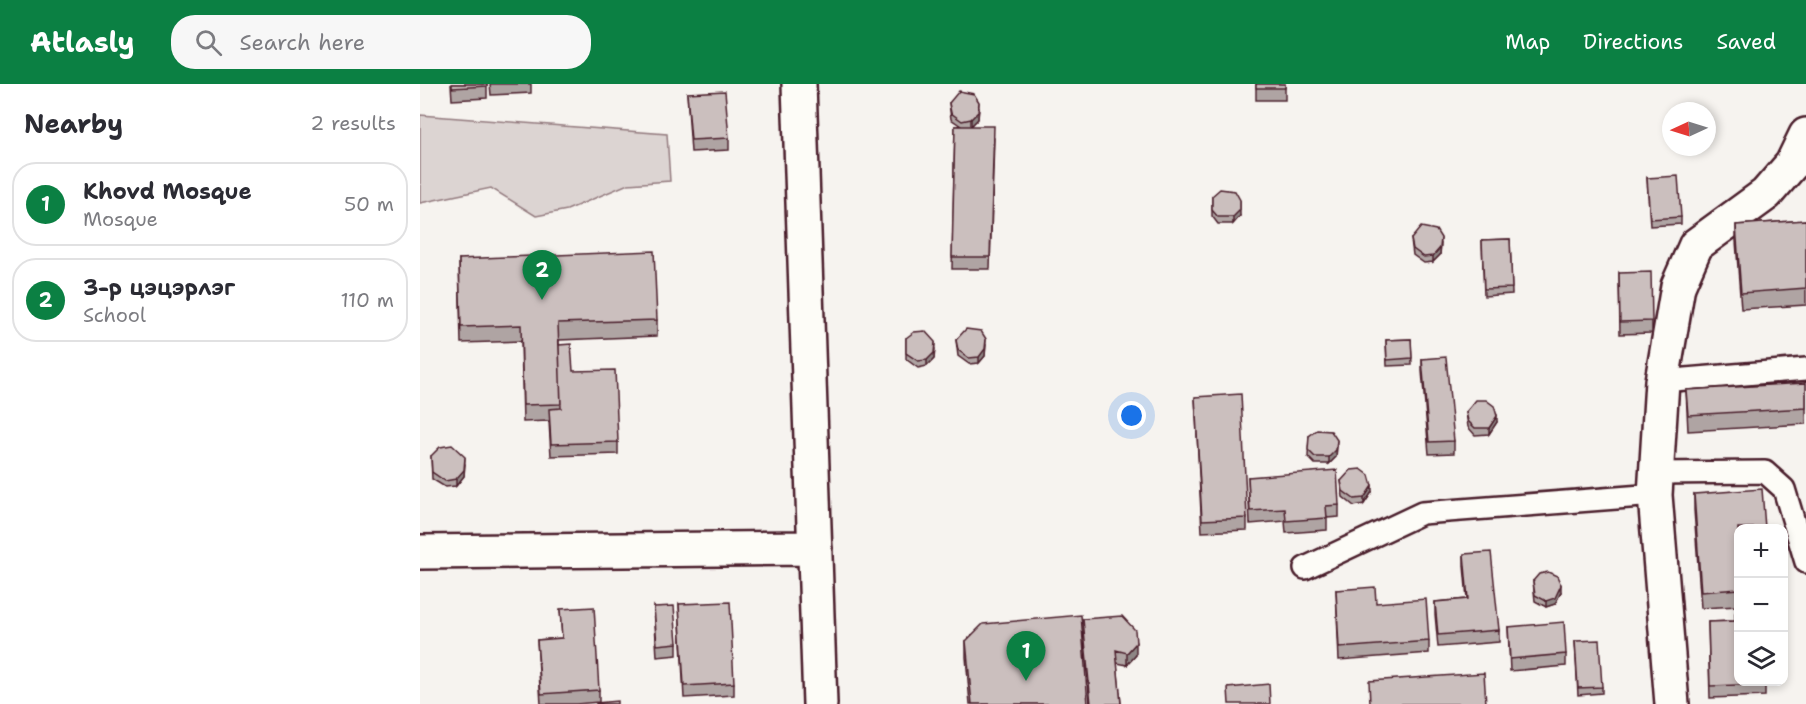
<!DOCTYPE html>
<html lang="en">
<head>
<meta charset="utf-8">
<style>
  :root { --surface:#fff; --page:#f7f7f7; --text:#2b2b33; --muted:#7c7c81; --line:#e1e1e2; --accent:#0b8043 }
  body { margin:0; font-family:"Shantell Sans",sans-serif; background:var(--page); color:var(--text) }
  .controls { position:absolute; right:18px; bottom:18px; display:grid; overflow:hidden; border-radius:12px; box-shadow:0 3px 9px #0003 }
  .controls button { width:54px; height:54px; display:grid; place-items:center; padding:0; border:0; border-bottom:2px solid var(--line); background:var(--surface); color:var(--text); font:30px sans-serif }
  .compass { position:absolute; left:1242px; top:18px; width:54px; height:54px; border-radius:50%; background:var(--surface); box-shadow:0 3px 9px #0003; rotate:266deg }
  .you { position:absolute; left:712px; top:332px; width:21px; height:21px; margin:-15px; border:4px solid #fff; border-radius:50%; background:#1a73e8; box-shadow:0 0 0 9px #1a73e833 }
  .badge { display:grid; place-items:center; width:39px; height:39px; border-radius:50%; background:var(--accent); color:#fff; font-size:20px; font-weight:700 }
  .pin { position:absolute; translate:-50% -50px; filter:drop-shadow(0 2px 3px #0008) }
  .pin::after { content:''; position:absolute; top:32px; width:21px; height:18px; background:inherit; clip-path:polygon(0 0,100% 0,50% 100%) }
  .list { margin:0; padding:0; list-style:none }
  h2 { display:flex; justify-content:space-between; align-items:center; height:78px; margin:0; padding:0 24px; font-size:26px }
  h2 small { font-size:20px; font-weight:400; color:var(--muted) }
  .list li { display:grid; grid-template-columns:39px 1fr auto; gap:18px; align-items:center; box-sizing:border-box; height:84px; margin:0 12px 12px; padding:0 12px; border:2px solid var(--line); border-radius:24px }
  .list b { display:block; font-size:22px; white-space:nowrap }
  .list p { margin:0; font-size:20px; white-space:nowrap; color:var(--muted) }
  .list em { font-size:20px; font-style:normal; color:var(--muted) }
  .icon { flex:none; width:33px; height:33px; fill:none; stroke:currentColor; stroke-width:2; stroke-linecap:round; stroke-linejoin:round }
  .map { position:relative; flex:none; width:1386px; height:620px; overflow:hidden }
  header { display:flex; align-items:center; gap:36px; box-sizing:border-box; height:84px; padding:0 30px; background:var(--accent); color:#fff }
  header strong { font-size:28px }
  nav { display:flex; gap:33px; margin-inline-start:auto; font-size:21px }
  .search { width:420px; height:54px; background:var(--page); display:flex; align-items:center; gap:15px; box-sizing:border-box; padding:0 21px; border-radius:24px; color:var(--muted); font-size:22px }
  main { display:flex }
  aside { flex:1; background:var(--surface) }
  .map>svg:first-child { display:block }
  .green { fill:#dcd4d2; stroke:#937a7e; stroke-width:1.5 }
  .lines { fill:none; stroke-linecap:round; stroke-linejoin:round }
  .service-casing { stroke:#4a1f2b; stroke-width:26 }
  .minor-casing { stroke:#4a1f2b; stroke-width:38 }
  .service { stroke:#fdfcf7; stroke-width:21 }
  .minor { stroke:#fdfcf7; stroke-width:33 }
  .wall { fill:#afa4a3; stroke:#4a1f2b; stroke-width:1.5 }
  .shaded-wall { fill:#8e8685; stroke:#4a1f2b; stroke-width:1.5 }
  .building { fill:#cbbfbe; stroke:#4a1f2b; stroke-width:1.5 }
</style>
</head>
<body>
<header>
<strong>Atlasly</strong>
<div class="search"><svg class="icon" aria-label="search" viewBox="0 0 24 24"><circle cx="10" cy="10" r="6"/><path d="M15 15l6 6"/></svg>Search here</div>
<nav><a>Map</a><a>Directions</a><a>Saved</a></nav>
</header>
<main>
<aside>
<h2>Nearby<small>2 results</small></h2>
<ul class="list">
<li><span class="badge">1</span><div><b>Khovd Mosque</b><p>Mosque</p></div><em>50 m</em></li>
<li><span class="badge">2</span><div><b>3-р цэцэрлэг</b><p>School</p></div><em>110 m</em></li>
</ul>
</aside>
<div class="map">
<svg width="1386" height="620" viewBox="0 0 1386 620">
  <rect width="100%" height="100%" fill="#f6f3ef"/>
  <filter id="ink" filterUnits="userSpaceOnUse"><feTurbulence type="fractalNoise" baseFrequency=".0167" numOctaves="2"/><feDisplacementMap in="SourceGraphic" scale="12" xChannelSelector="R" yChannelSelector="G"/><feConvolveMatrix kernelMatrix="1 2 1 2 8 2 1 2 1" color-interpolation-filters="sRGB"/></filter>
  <g filter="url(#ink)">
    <path class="green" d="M 0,31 L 247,50 L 250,97 L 208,100 L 147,126 L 116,132 L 71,104 L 0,119 Z"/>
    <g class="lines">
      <g class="service-casing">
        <path id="service" d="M 1242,297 L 1386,285
          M 1236,389 L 1345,388 L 1364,405 L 1386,478
          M 885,484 L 1002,429 L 1235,411"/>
      </g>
      <g class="minor-casing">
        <path id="minor" d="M 379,0 L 400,620
          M 0,468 L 395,464
          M 1252,620 L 1235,411 L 1242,297 L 1258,202 L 1276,161 L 1346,110 L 1372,80 L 1386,51"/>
      </g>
      <use href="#service" class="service"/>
      <use href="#minor" class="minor"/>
    </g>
    <path class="wall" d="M 31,0 L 67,0 L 67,14 L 32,16 Z
      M 70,0 L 111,0 L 111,9 L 71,11 Z
      M 836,0 L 865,0 L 865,16 L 836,16 Z
      M 267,9 L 309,54 L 309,66 L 271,68 Z
      M 529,19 L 559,24 L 558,35 L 551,42 L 574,54 L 570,185 L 532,185 L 535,42 L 541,42 L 531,35 Z
      M 1227,94 L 1261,133 L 1261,140 L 1230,142 Z
      M 792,112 L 820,132 L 813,140 L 798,140 L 792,132 Z
      M 1386,136 L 1386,221 L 1321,225 L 1316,157 L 1316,141 Z
      M 991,155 L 1021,160 L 1020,171 L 1013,178 L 1004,179 L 993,171 Z
      M 1090,155 L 1092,210 L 1064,212 L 1062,156 Z
      M 39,175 L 237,236 L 237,252 L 139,256 L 139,261 L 153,287 L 198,358 L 198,370 L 131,372 L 129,337 L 103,338 L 101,257 L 41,259 Z
      M 1199,189 L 1232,237 L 1232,249 L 1200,250 Z
      M 486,254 L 515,265 L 514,275 L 507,282 L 498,284 L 486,275 Z
      M 991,255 L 992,281 L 967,282 L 966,256 Z
      M 536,256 L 566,261 L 565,272 L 559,279 L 549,280 L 538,272 Z
      M 1002,275 L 1034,357 L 1034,369 L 1009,370 L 1002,287 Z
      M 1386,299 L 1386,340 L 1268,347 L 1266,306 Z
      M 775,313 L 827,434 L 827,446 L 782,448 Z
      M 1046,328 L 1077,338 L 1069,350 L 1055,351 L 1048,343 Z
      M 889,352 L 917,363 L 916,373 L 909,380 L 895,380 L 888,373 Z
      M 11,372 L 45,380 L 44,392 L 36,402 L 25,403 L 12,395 Z
      M 828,393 L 919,421 L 919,433 L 907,434 L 907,446 L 866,449 L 865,437 L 830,440 Z
      M 921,397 L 952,408 L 944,420 L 934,422 L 923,413 Z
      M 1274,410 L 1318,444 L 1318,522 L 1281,524 L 1274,426 Z
      M 1044,470 L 1079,546 L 1079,558 L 1018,563 L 1015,530 L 1015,518 L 1047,515 L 1044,482 Z
      M 1113,497 L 1141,508 L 1135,520 L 1126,523 L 1115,517 Z
      M 916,506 L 1009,557 L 1009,569 L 919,576 Z
      M 259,520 L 314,599 L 314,611 L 264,614 Z
      M 234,523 L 257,559 L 257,571 L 237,573 Z
      M 140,525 L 179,606 L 179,618 L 156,620 L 121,620 L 117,556 L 142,554 Z
      M 1315,529 L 1345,597 L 1345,612 L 1290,614 L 1288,538 L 1315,537 Z
      M 663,535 L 716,571 L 707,581 L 697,579 L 701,620 L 670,620 L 663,547 Z
      M 1088,543 L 1146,570 L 1146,582 L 1090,587 Z
      M 546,557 L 668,620 L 550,620 L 546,573 Z
      M 1155,557 L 1182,603 L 1182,609 L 1158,611 Z"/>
    <path class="shaded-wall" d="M 559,18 L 558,35 L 551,42 L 551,35 Z
      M 820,116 L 820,132 L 813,140 L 813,133 Z
      M 1021,154 L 1020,171 L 1013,178 L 1013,172 Z
      M 566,255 L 565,272 L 559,279 L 559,273 Z
      M 515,258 L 514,275 L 507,282 L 507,276 Z
      M 1077,332 L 1077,338 L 1069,350 L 1069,344 Z
      M 917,356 L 916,373 L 909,380 L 909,373 Z
      M 45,373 L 44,392 L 36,402 L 36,395 Z
      M 952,402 L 952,408 L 944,420 L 944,414 Z
      M 1141,501 L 1141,508 L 1135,520 L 1126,523 L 1126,517 Z
      M 716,559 L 716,571 L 707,581 L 707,569 Z"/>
    <path class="building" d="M 32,0 L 67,0 L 67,2 L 32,4 Z
      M 836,0 L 865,0 L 865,4 L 836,4 Z
      M 305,7 L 309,54 L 271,56 L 267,9 Z
      M 539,7 L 554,10 L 559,18 L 558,28 L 551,35 L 542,37 L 531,29 L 529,19 Z
      M 535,42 L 574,42 L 570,173 L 532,173 Z
      M 1258,92 L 1261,133 L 1230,135 L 1227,94 Z
      M 800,105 L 815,107 L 820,116 L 820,126 L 813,133 L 798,133 L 792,126 L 792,112 Z
      M 1386,136 L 1386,204 L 1321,209 L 1316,141 Z
      M 1001,143 L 1016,146 L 1021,154 L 1020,164 L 1013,172 L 1004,173 L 993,165 L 991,155 Z
      M 1090,155 L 1092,204 L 1064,205 L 1062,156 Z
      M 234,167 L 237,236 L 138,239 L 141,320 L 103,321 L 101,241 L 41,243 L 39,175 Z
      M 1231,188 L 1232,237 L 1200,238 L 1199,189 Z
      M 546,245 L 561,247 L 566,255 L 565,265 L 559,273 L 549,274 L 538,266 L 536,256 Z
      M 505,247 L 515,258 L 514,269 L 507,276 L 498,277 L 486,269 L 486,254 L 494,248 Z
      M 991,255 L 992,274 L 967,276 L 966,256 Z
      M 151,260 L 153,287 L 195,286 L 198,358 L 131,360 L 129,325 L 141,324 L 139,261 Z
      M 1026,273 L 1034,357 L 1009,358 L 1002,275 Z
      M 1386,299 L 1386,324 L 1268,331 L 1266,306 Z
      M 821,310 L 827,434 L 782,436 L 775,313 Z
      M 1056,316 L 1066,316 L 1074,322 L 1077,332 L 1069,344 L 1055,344 L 1048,337 L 1046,328 Z
      M 897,346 L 911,347 L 917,356 L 916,366 L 909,373 L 895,373 L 888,366 L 889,352 Z
      M 32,361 L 45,373 L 44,386 L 36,395 L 25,397 L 12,388 L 11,372 L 20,363 Z
      M 941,385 L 949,391 L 952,402 L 944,414 L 934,415 L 923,407 L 921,397 L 931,386 Z
      M 917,386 L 919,421 L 906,422 L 907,434 L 866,437 L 865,425 L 830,427 L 828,393 Z
      M 1342,405 L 1345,444 L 1318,444 L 1318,505 L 1281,508 L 1274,410 Z
      M 1071,468 L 1079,546 L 1018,551 L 1015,518 L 1048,515 L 1044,470 Z
      M 1128,488 L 1137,492 L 1141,501 L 1135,514 L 1126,517 L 1115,511 L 1113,497 L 1119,490 Z
      M 955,503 L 956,519 L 1006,515 L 1009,557 L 919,564 L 916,506 Z
      M 310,518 L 314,599 L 264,602 L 259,520 Z
      M 254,522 L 257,559 L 237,561 L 234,523 Z
      M 174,523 L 179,606 L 121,610 L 117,556 L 142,554 L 140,525 Z
      M 1315,529 L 1318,529 L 1318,597 L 1345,597 L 1345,600 L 1290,602 L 1288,538 L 1316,537 Z
      M 661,531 L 668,620 L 552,620 L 546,557 L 563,540 Z
      M 702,532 L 715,546 L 716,559 L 707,569 L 696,566 L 701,620 L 671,620 L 663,535 Z
      M 1144,538 L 1146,570 L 1090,575 L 1088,543 Z
      M 1179,556 L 1182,603 L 1158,604 L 1155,557 Z
      M 1064,589 L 1066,620 L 950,620 L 949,597 Z
      M 849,600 L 850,620 L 809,620 L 808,604 Z
      M 197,617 L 197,620 L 176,620 L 176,619 Z"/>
  </g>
</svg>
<div class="controls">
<button>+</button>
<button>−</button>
<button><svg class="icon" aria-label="layers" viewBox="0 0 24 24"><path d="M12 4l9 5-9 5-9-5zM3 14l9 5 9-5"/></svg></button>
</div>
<svg class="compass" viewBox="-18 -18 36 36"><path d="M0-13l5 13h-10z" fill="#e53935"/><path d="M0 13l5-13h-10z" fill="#7c7c81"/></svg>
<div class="you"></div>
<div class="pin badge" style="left:606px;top:597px">1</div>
<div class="pin badge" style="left:122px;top:216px">2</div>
</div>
</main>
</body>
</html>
